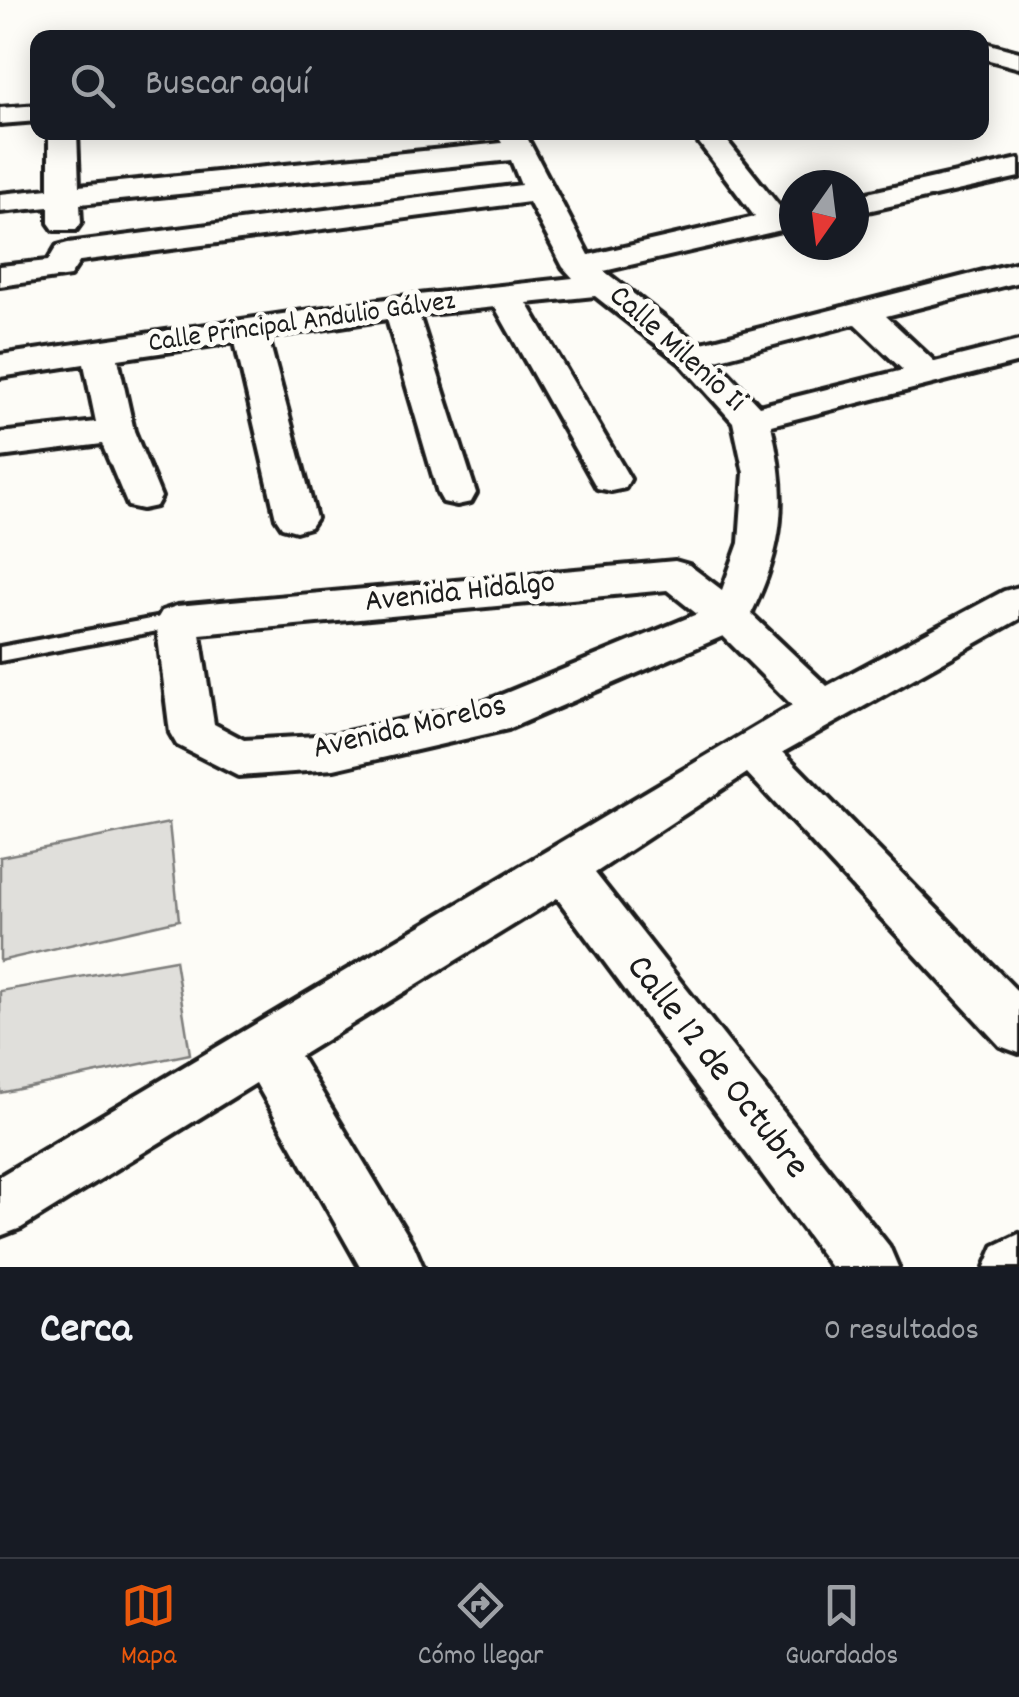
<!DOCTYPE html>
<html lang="es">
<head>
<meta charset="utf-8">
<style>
  :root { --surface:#171b24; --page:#242831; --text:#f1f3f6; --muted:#9ea1a6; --line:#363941; --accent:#ea580c }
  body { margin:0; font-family:Dekko,sans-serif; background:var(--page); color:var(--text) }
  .compass { position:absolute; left:779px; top:170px; width:90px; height:90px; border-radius:50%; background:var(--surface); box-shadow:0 5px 25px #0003; rotate:194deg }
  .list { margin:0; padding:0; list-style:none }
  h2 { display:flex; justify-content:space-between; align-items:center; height:130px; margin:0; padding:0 40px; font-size:42px }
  h2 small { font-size:32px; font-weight:400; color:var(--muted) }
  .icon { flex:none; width:55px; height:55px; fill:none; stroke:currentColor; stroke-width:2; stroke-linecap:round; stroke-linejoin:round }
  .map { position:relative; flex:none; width:1019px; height:1267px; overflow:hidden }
  .search { position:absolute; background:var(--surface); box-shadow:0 5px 25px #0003; left:30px; right:30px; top:30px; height:110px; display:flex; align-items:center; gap:25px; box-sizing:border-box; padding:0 35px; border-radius:20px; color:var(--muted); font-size:38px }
  .sheet { height:290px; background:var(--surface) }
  nav { display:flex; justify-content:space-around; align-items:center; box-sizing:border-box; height:140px; border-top:2px solid var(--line); background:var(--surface); font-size:28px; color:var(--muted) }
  nav a { display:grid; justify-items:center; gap:5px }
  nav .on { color:var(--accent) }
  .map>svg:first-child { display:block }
  .green { fill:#e0dfdb; stroke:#7e7e7c; stroke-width:2.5 }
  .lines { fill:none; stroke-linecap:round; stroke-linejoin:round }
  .lane-casing { stroke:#1c1c1c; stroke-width:8 }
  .street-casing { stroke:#1c1c1c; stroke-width:8 }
  .lane { fill:#fdfcf7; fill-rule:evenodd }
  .street { fill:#fdfcf7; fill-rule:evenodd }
  .labels { text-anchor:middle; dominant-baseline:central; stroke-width:10; stroke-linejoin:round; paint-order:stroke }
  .far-street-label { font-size:28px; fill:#1c1c1c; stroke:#fdfcf7 }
  .street-label { font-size:32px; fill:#1c1c1c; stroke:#fdfcf7 }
  .near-street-label { font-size:38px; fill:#1c1c1c; stroke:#fdfcf7 }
</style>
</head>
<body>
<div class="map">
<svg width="1019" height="1267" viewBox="0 0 1019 1267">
  <rect width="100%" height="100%" fill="#fdfcf7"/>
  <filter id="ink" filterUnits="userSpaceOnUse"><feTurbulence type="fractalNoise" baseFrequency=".01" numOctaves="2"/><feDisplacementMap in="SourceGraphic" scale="20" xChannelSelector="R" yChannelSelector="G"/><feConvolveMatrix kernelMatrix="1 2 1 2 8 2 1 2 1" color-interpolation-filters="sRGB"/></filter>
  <g filter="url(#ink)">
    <path class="green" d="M 169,823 L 179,920 L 0,961 L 0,857 Z
      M 175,960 L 190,1054 L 0,1093 L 0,991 Z"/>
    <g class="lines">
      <g class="lane-casing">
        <path id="lane" d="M 177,614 L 184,616 L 187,621 L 184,626 L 0,661 L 0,647 Z"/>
      </g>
      <g class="street-casing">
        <path id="street" d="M 982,42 L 1019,52 L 1019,68 L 982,58 Z
          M 38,105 L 38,121 L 0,124 L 0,108 Z
          M 49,132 L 77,132 L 79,186 L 502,143 L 495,132 L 524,132 L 589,255 L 755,217 L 691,132 L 720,132 L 783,211 L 794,209 L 794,227 L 604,271 L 698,344 L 1019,262 L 1019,282 L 886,316 L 935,362 L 1019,341 L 1019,362 L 771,425 C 788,498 784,547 751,614 L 827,686 L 1004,591 L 1019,587 L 1019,619 L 783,752 L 1019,993 L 1019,1053 L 1000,1046 L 747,773 L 595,873 L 889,1246 L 898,1267 L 831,1267 L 557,898 L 300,1056 L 414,1246 L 423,1267 L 360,1267 L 256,1083 L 21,1228 L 0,1236 L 0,1176 L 792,705 L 723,636 L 508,729 L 334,769 L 238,776 L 177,745 L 170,733 L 156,621 L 162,611 L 177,606 L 675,561 L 689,565 L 722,590 L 739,543 L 744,473 L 733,422 L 680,363 L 595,296 L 527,303 L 630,479 L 625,488 L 611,491 L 597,488 L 495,307 L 419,315 L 476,493 L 471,502 L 457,505 L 443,502 L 438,493 L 387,319 L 268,337 L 316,518 L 310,527 L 296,531 L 282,527 L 276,518 L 235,342 L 118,359 L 134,431 L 161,497 L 156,506 L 142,509 L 128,506 L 102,444 L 0,457 L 0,433 L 96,422 L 84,364 L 0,377 L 0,355 L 400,297 L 573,278 L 563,267 L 529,202 L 80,261 L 70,276 L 0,286 L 0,266 L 48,261 L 57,246 L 68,243 L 521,185 L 511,160 L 80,204 L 81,223 L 76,230 L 54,230 L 49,223 L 49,207 L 0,212 L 0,194 L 49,189 ZM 855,324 L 903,370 L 759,406 L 716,360 ZM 667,590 L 697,614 L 484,702 L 334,735 L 244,740 L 214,724 L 200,634 Z
          M 1019,159 L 1019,177 L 854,214 L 854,196 Z
          M 1019,1234 L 1019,1267 L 985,1267 L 994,1246 Z"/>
      </g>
      <use href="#lane" class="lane"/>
      <use href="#street" class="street"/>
    </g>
  </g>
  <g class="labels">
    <g class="far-street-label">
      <text transform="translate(302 324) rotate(-8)">Calle Principal Andulio Gálvez</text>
    </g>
    <g class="street-label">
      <text transform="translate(676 350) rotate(42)">Calle Milenio Ii</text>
      <text transform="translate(460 594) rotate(-6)">Avenida Hidalgo</text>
      <text transform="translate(410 729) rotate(-13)">Avenida Morelos</text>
    </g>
    <g class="near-street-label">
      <text transform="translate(716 1068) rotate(52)">Calle 12 de Octubre</text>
    </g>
  </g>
</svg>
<svg class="compass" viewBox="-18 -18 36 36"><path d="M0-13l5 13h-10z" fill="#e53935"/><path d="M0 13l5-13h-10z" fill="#9ea1a6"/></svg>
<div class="search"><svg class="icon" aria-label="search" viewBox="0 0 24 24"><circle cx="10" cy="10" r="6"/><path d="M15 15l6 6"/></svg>Buscar aquí</div>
</div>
<section class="sheet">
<h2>Cerca<small>0 resultados</small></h2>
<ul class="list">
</ul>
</section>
<nav>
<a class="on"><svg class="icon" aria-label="map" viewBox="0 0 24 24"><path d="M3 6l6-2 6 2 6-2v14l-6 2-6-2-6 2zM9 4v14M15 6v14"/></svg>Mapa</a>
<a><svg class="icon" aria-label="directions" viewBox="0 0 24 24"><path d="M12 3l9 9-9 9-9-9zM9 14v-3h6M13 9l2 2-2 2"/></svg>Cómo llegar</a>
<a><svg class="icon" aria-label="saved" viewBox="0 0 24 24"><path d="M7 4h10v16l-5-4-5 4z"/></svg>Guardados</a>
</nav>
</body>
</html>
